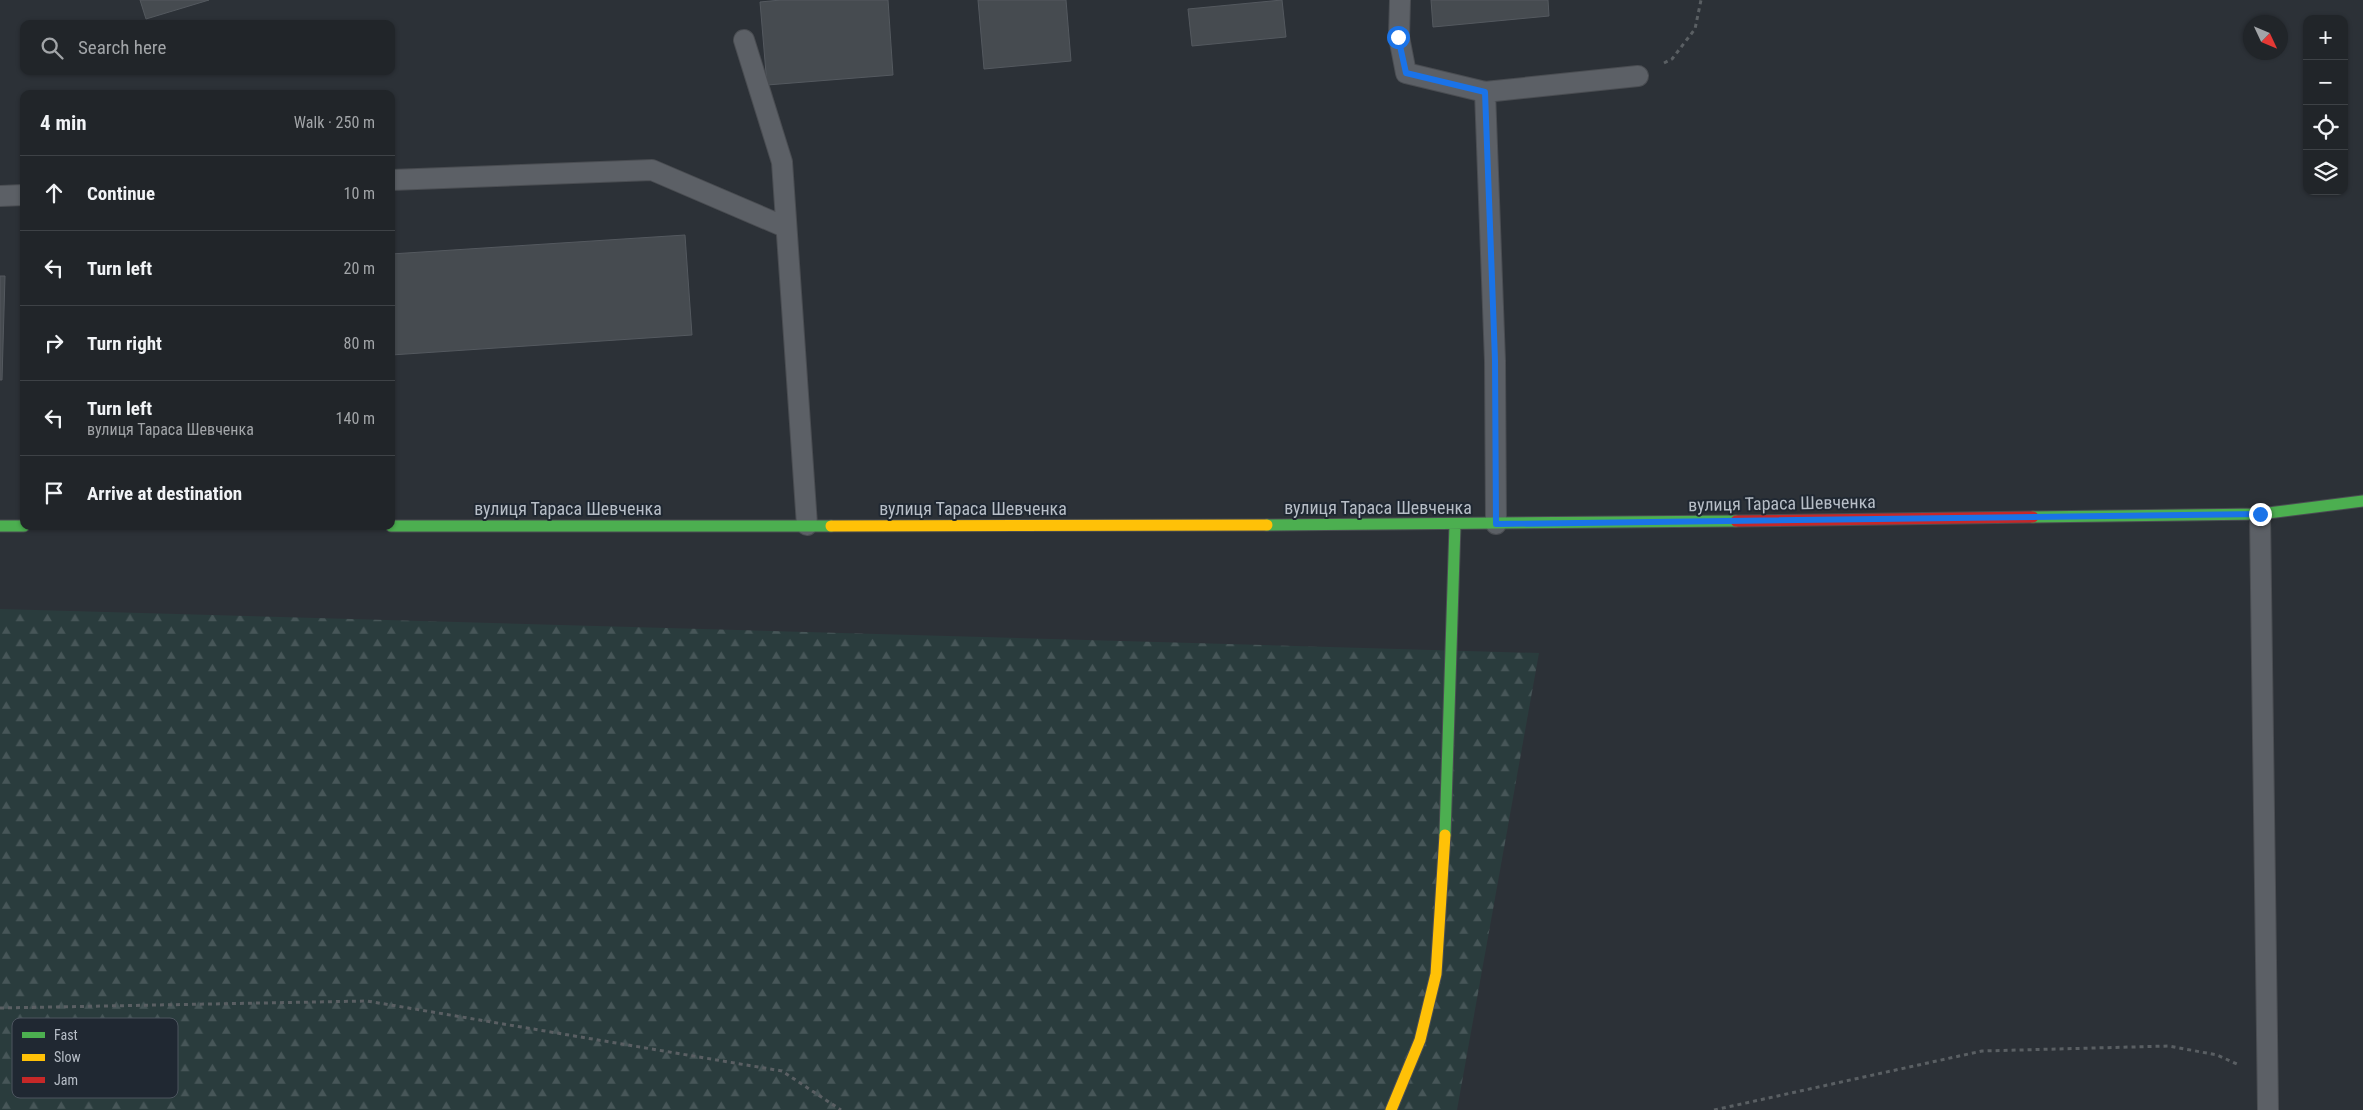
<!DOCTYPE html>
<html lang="en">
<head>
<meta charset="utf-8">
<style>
  :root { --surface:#212529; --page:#292d31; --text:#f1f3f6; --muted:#a2a5a8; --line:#3e4246 }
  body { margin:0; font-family:"Roboto Condensed",sans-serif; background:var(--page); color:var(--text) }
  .controls { position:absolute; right:15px; top:15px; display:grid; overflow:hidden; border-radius:10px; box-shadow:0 1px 4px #0004 }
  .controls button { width:45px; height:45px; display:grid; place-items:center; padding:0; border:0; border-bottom:1px solid var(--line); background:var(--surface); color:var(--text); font:25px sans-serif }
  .compass { position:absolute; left:2243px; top:15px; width:45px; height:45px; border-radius:50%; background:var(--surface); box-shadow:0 1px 4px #0004; rotate:134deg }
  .stop { position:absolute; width:15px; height:15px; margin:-11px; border:4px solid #1a73e8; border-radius:50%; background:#fff }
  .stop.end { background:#1a73e8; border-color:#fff; box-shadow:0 1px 5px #0008 }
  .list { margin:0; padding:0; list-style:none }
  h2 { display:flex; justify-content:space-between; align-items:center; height:65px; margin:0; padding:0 20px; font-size:21px }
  h2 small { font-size:16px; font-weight:400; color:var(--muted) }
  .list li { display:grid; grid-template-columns:32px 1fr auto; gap:15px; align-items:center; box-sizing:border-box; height:75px; padding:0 20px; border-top:1px solid var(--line) }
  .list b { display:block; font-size:19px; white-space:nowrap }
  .list p { margin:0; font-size:16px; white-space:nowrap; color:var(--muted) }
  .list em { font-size:16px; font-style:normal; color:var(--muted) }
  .icon { flex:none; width:28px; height:28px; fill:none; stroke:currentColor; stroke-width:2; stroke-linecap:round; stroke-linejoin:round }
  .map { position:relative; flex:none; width:2363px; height:1110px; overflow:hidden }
  .search { position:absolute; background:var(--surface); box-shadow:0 1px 4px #0004; left:20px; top:20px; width:375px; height:55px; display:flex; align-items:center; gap:12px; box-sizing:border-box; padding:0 18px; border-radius:10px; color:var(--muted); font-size:19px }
  .panel { position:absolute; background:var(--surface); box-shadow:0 1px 4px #0004; left:20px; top:90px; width:375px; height:440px; border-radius:10px }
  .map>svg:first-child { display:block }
  .forest { fill:url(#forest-firs) }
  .building { fill:#464b50; stroke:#54595f }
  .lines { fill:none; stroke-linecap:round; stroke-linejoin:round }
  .lane-casing { stroke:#4a4d52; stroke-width:22 }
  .fast-casing { stroke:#4a4d52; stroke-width:13 }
  .slow-casing { stroke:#4a4d52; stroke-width:13 }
  .jam-casing { stroke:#4a4d52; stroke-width:13 }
  .path { stroke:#5a5f63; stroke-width:3; stroke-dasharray:4 4; stroke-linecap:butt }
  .lane { stroke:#5c6066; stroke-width:20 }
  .fast { stroke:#4caf50; stroke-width:11 }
  .slow { stroke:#ffc107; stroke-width:11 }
  .jam { stroke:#c62828; stroke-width:11 }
  .route { stroke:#1a73e8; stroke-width:6 }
  .labels { text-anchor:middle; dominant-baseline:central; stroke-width:4; stroke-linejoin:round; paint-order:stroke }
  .street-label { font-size:18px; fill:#b7bec7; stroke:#202832 }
  .key { fill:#202832; stroke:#4d555f; stroke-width:1 }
  .key-label { font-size:14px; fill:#b7bec7 }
</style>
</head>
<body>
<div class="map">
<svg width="2363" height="1110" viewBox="0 0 2363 1110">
  <defs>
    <pattern id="forest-firs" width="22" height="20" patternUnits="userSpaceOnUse" patternTransform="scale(1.25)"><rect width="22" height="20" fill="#2a3c3d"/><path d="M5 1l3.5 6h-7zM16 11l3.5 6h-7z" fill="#475658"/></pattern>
  </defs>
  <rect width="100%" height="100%" fill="#2c3137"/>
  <path class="forest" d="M 0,609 L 1539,653 L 1457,1110 L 0,1110 Z"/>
  <path class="building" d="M 140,0 L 209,0 L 146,19 Z
    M 781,0 L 888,0 L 893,75 L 767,85 L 760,2 Z
    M 978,0 L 1066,0 L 1071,61 L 984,69 Z
    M 1282,0 L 1286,37 L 1192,46 L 1188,9 Z
    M 1431,0 L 1548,0 L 1549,16 L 1433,27 Z
    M 685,235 L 692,335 L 391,355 L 391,254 Z
    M 0,276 L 5,276 L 2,380 L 0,380 Z"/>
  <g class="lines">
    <g class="lane-casing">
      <path id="lane" d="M 1400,0 L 1399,37 L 1406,73 L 1485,92 L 1638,76
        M 744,40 L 782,162 L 807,525
        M 1485,92 L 1495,361 L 1496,524
        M 391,180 L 652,170 L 785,227
        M 0,196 L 24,195
        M 2260,514 L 2268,1110"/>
    </g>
    <g class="fast-casing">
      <path id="fast" d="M 2033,517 L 2260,514 L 2363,501
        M 1267,525 L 1736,521
        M 0,526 L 24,526
        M 391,526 L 831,526
        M 1445,835 L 1455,525"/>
    </g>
    <g class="slow-casing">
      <path id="slow" d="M 831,526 L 1267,525
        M 1391,1110 L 1420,1040 L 1436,974 L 1445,835"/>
    </g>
    <g class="jam-casing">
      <path id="jam" d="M 1736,521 L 2033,517"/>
    </g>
    <path class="path" d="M 1664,63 L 1672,59 L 1695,29 L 1701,0
      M 0,1008 L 367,1001 L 782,1071 L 841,1110
      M 1714,1110 L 1982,1051 L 2169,1046 L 2217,1055 L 2239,1065"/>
    <use href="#lane" class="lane"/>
    <use href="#fast" class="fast"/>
    <use href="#slow" class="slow"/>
    <use href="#jam" class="jam"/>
  </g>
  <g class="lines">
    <path class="route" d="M 1398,37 L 1406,73 L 1485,92 L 1495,360 L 1496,524 L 2260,514"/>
  </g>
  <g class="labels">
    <g class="street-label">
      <text transform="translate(1782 503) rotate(-1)">вулиця Тараса Шевченка</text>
      <text x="1378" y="507">вулиця Тараса Шевченка</text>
      <text x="568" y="508">вулиця Тараса Шевченка</text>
      <text x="973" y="508">вулиця Тараса Шевченка</text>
    </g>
  </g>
  <rect x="12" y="1018" width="166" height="80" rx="8" class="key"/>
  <rect x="22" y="1032" width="23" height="6" fill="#4caf50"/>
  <rect x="22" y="1054" width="23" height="7" fill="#ffc107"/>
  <rect x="22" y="1077" width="23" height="6" fill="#c62828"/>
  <g class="key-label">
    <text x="54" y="1040">Fast</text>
    <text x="54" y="1062">Slow</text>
    <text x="54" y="1085">Jam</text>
  </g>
</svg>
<div class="controls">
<button>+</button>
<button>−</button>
<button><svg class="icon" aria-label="locate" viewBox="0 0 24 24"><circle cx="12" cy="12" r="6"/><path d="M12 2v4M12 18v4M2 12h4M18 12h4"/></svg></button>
<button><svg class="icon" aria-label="layers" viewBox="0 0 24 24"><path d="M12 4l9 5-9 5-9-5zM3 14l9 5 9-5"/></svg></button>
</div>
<svg class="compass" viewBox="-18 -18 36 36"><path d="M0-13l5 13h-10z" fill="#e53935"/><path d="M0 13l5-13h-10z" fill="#a2a5a8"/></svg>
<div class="stop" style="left:1398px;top:37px"></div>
<div class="stop end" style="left:2260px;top:514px"></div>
<div class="search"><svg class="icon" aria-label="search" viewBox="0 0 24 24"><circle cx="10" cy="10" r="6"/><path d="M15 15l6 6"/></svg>Search here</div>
<section class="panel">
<h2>4 min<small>Walk · 250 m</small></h2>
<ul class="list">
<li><svg class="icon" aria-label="ahead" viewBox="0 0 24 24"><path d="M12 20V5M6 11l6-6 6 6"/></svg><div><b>Continue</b></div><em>10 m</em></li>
<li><svg class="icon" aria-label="left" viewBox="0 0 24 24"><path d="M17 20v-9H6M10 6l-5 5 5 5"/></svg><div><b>Turn left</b></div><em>20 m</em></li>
<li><svg class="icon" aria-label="right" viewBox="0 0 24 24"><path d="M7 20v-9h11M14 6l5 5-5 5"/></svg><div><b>Turn right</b></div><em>80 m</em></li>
<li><svg class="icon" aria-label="left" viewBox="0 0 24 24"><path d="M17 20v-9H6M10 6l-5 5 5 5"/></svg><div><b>Turn left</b><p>вулиця Тараса Шевченка</p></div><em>140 m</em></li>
<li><svg class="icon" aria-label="arrive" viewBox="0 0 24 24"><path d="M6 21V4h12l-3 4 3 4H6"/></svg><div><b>Arrive at destination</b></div></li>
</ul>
</section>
</div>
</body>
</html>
